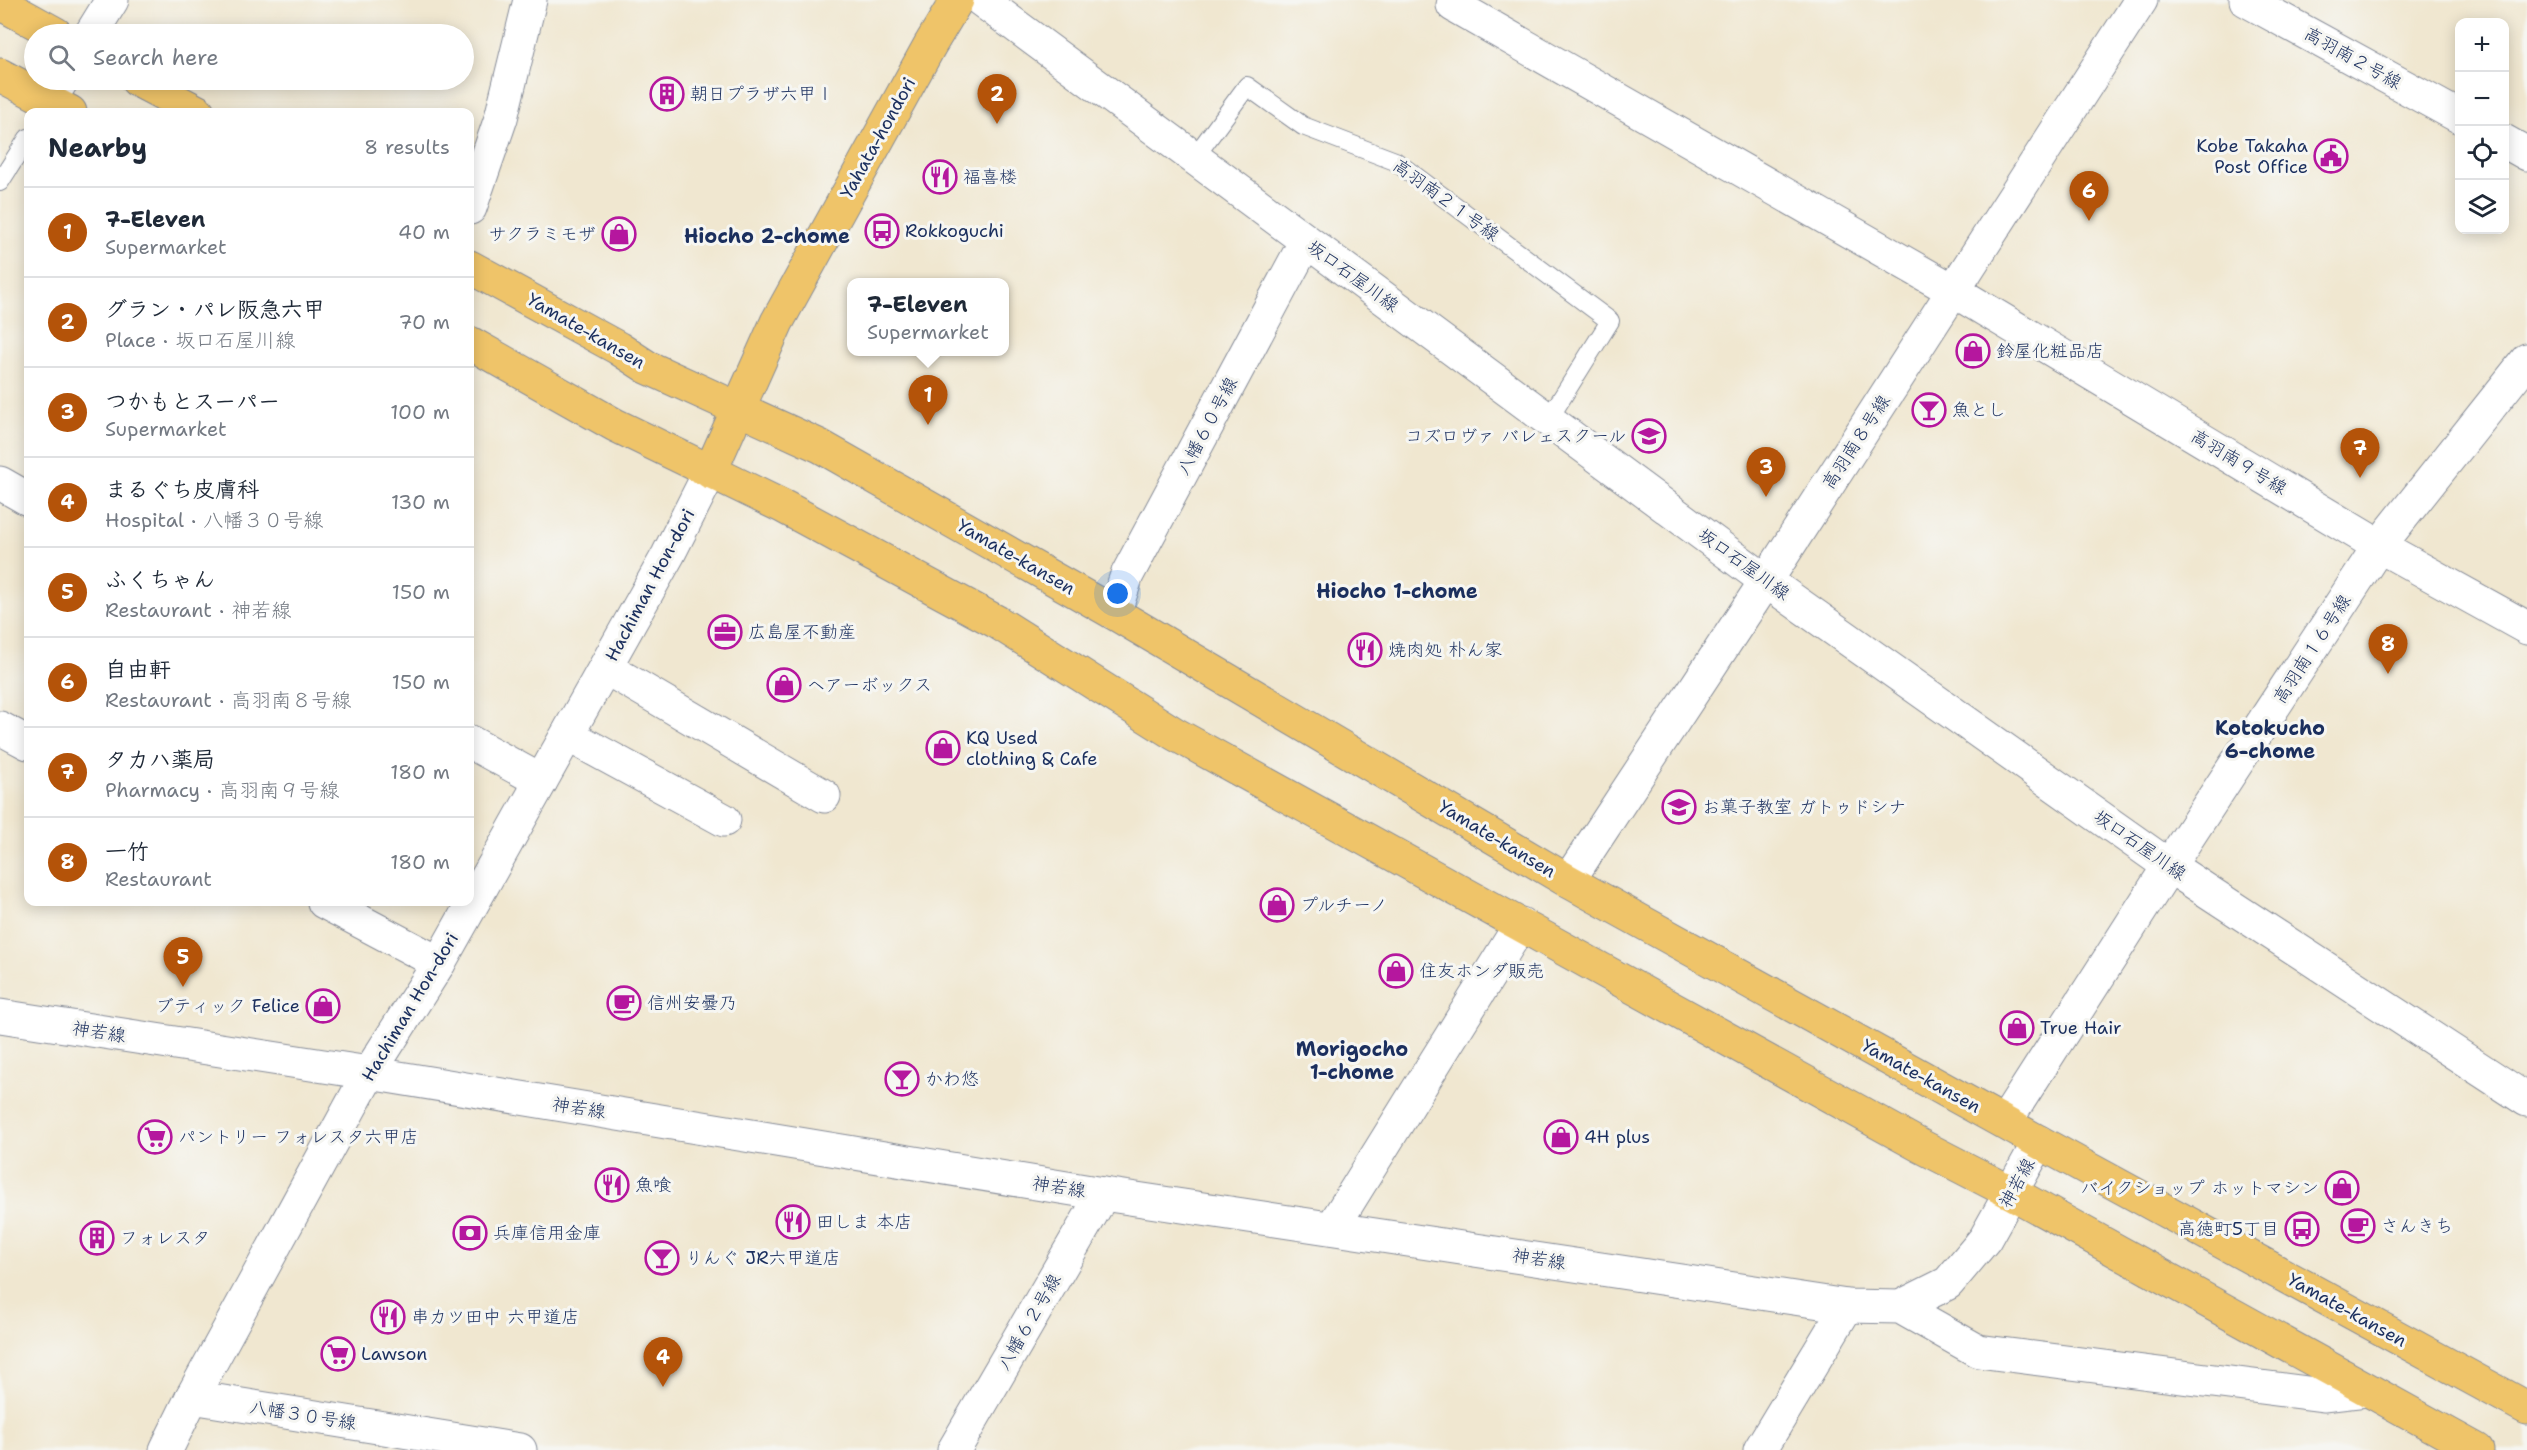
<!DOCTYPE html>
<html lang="en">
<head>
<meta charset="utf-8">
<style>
  :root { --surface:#fff; --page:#f6f6f7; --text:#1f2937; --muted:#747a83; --line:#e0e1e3; --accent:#b45309 }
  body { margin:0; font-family:"Shantell Sans","Klee One",sans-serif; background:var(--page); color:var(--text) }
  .controls { position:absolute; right:18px; top:18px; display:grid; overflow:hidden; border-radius:12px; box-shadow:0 3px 15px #0003 }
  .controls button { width:54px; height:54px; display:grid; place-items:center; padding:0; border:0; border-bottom:2px solid var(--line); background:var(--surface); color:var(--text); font:30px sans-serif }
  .you { position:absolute; left:1118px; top:594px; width:21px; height:21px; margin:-15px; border:4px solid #fff; border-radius:50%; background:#1a73e8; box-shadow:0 0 0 9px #1a73e833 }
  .badge { display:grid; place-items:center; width:39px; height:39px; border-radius:50%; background:var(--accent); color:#fff; font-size:20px; font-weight:700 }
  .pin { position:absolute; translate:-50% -50px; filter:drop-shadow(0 2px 3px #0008) }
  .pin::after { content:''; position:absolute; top:32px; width:21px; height:18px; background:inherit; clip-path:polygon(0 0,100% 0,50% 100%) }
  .popup { position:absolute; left:847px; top:278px; width:162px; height:78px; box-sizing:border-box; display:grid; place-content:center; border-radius:12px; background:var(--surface); filter:drop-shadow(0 2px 4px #0005); font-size:20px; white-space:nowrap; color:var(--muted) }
  .popup b { font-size:22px; color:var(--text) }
  .popup::after { content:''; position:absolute; left:50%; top:100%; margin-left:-12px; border:12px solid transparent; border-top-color:var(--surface) }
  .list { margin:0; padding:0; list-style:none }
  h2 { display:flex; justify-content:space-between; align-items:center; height:78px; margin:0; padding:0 24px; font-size:26px }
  h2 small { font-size:20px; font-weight:400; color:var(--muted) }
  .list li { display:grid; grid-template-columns:39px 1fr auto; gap:18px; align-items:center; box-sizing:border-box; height:90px; padding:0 24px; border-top:2px solid var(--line) }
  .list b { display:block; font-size:22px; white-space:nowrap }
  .list p { margin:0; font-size:20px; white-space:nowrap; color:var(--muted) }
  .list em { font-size:20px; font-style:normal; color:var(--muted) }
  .icon { flex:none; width:33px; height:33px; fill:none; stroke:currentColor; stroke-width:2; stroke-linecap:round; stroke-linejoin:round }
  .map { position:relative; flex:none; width:2527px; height:1450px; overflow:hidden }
  .search { position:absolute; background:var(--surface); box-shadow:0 3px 15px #0003; left:24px; top:24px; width:450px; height:66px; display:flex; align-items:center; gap:15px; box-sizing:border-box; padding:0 21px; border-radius:33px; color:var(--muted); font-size:22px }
  .panel { position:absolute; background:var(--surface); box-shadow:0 3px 15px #0003; left:24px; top:108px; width:450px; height:798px; border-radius:12px }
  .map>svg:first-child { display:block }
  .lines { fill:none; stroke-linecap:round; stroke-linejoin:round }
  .service-casing { stroke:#868b97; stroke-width:20 }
  .minor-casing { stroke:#868b97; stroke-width:35 }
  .tertiary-casing { stroke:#868b97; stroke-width:35 }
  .primary-casing { stroke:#868b97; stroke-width:35 }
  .service { stroke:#fff; stroke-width:18 }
  .minor { stroke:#fff; stroke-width:33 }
  .tertiary { stroke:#fff; stroke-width:33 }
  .primary { stroke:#efc469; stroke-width:33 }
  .labels { text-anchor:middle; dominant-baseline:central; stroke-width:6; stroke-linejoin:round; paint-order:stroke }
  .street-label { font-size:18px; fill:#1b2f5e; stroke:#f6f6f2 }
  .poi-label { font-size:18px; fill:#1b2f5e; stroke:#f6f6f2; text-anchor:start }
  .neighbourhood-label { font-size:20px; font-weight:bold; fill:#1b2f5e; stroke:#f6f6f2 }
</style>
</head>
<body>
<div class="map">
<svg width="2527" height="1450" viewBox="0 0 2527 1450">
  <rect width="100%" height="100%" fill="#f6f6f2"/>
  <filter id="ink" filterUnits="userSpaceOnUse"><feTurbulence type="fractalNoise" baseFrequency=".0167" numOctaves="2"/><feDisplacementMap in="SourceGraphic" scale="12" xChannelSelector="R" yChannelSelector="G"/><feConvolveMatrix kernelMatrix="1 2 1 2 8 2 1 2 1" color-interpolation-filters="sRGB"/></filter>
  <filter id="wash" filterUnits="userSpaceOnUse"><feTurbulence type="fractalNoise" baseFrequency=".008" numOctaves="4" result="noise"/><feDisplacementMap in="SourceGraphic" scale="24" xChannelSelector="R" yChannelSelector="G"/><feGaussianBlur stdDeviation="1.35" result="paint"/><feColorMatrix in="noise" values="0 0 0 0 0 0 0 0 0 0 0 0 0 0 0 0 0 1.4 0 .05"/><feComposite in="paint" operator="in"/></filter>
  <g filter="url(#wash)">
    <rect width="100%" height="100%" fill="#f0e7d0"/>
  </g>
  <g filter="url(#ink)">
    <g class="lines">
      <g class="service-casing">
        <path id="service" d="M 1194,158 L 1247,86 L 1303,126 L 1395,161 L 1610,321 L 1548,420
          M 0,182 L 28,138"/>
      </g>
      <g class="minor-casing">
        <path id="minor" d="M 981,0 L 1766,581 L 2169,866 L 2527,1100
          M 2246,0 L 2460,117
          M 1453,5 L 1954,291 L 2379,546 L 2527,628
          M 49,101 L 62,80
          M 2504,141 L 2527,154
          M 470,208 L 501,118 L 530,0
          M 0,483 L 28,499
          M 1114,613 L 1127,575 L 1306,241
          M 606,668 L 824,796
          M 0,728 L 28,743
          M 568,735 L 724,820
          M 470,742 L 541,781
          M 1568,881 L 1766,581 L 2141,0
          M 324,902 L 439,963
          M 2005,1122 L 2169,866 L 2379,546 L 2527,360
          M 1332,1228 L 1521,924
          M 192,1397 L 520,1450
          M 954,1450 L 1103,1194
          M 1760,1450 L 1847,1306"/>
      </g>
      <g class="tertiary-casing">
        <path id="tertiary" d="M 91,34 L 112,0
          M 0,1016 L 369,1073 L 1103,1194 L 1847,1306 L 1900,1307 L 1948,1283 L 1985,1239 L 2039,1142
          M 1900,1307 L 1978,1351 L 2323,1395 L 2366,1390
          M 166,1450 L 192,1397 L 369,1073 L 439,963 L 668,555 L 710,472"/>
      </g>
      <g class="primary-casing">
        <path id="primary" d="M 0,3 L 56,34
          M 0,75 L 70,112
          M 137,80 L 198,112
          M 470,267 L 618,348 L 647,367 L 820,446 L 1114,613 L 1568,881 L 2039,1142 L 2527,1408
          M 470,343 L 615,425 L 784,507 L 997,622 L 1175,734 L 1921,1146 L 2012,1193 L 2477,1450
          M 710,472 L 777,322 L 930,45 L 957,0"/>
      </g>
      <use href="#service" class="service"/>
      <use href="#minor" class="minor"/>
      <use href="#tertiary" class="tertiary"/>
      <use href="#primary" class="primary"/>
    </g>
  </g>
  <defs>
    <g id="building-ring" transform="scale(1.725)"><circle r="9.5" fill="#f6f6f2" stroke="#b5179e" stroke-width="1.5"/><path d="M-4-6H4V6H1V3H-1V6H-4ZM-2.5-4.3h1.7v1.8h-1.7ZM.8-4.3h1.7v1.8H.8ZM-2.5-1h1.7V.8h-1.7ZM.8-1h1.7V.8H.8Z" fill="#b5179e"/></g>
    <g id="civic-ring" transform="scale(1.725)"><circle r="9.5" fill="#f6f6f2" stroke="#b5179e" stroke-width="1.5"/><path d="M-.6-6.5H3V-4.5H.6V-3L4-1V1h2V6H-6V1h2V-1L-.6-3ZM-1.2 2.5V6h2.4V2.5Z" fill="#b5179e"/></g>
    <g id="restaurant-ring" transform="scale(1.725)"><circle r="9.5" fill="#f6f6f2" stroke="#b5179e" stroke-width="1.5"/><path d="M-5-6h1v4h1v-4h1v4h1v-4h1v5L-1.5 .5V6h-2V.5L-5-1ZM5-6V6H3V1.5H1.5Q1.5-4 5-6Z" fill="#b5179e"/></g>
    <g id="bus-ring" transform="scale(1.725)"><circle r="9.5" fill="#f6f6f2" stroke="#b5179e" stroke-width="1.5"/><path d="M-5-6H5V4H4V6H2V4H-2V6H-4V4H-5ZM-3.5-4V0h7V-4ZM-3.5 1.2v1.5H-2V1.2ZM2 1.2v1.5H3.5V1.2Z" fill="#b5179e"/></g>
    <g id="shop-ring" transform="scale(1.725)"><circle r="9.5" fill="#f6f6f2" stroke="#b5179e" stroke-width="1.5"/><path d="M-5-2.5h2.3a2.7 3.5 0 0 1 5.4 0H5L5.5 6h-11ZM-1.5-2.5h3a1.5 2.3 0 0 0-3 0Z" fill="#b5179e"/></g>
    <g id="bar-ring" transform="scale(1.725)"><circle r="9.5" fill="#f6f6f2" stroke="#b5179e" stroke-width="1.5"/><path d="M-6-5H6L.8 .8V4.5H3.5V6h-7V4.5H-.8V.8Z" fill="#b5179e"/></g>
    <g id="school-ring" transform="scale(1.725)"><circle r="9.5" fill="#f6f6f2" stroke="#b5179e" stroke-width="1.5"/><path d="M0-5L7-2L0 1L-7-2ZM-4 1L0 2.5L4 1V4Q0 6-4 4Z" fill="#b5179e"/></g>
    <g id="office-ring" transform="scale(1.725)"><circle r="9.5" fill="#f6f6f2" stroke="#b5179e" stroke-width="1.5"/><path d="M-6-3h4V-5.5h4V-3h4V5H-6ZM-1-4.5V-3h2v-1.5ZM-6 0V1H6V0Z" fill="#b5179e"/></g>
    <g id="cafe-ring" transform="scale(1.725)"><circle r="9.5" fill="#f6f6f2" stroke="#b5179e" stroke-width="1.5"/><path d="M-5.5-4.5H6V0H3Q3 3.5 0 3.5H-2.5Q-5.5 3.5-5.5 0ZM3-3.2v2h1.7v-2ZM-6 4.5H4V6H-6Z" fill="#b5179e"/></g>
    <g id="supermarket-ring" transform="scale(1.725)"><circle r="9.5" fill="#f6f6f2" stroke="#b5179e" stroke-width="1.5"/><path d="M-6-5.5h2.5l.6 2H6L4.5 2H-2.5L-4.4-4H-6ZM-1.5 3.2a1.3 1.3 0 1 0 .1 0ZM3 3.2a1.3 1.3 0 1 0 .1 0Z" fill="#b5179e"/></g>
    <g id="bank-ring" transform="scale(1.725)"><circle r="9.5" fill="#f6f6f2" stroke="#b5179e" stroke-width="1.5"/><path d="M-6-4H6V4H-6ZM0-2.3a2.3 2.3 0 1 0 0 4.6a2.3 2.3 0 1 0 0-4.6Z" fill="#b5179e"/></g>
  </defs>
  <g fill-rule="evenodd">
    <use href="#building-ring" x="667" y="94"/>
    <use href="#civic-ring" x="2331" y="156"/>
    <use href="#restaurant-ring" x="940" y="177"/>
    <use href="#bus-ring" x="882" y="231"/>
    <use href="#shop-ring" x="619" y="234"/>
    <use href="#shop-ring" x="1973" y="351"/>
    <use href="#bar-ring" x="1929" y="410"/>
    <use href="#school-ring" x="1649" y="436"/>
    <use href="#office-ring" x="725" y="632"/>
    <use href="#restaurant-ring" x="1365" y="650"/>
    <use href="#shop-ring" x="784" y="685"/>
    <use href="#shop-ring" x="943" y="748"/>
    <use href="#school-ring" x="1679" y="807"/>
    <use href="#shop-ring" x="1277" y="905"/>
    <use href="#shop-ring" x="1396" y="971"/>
    <use href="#cafe-ring" x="624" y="1003"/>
    <use href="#shop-ring" x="323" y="1006"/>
    <use href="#shop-ring" x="2017" y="1028"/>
    <use href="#bar-ring" x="902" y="1079"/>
    <use href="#supermarket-ring" x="155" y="1137"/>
    <use href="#shop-ring" x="1561" y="1137"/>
    <use href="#restaurant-ring" x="612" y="1185"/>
    <use href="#shop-ring" x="2342" y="1188"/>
    <use href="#restaurant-ring" x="793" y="1222"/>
    <use href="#cafe-ring" x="2358" y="1226"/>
    <use href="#bus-ring" x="2302" y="1229"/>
    <use href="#bank-ring" x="470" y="1233"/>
    <use href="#building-ring" x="97" y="1238"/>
    <use href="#bar-ring" x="662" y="1258"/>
    <use href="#restaurant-ring" x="388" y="1317"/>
    <use href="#supermarket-ring" x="338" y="1354"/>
  </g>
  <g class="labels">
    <g class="street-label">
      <text transform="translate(2353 58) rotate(29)">高羽南２号線</text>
      <text transform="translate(878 138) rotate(-61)">Yahata-hondori</text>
      <text transform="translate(1446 200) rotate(36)">高羽南２１号線</text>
      <text transform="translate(1353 276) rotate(36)">坂口石屋川線</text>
      <text transform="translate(586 331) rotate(30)">Yamate-kansen</text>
      <text transform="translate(1207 426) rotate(-62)">八幡６０号線</text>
      <text transform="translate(1856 442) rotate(-57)">高羽南８号線</text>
      <text transform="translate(2239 462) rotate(31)">高羽南９号線</text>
      <text transform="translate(1016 557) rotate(30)">Yamate-kansen</text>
      <text transform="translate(1744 564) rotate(36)">坂口石屋川線</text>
      <text transform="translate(650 585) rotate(-62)">Hachiman Hon-dori</text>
      <text transform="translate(2312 649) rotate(-57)">高羽南１６号線</text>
      <text transform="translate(1497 839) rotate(31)">Yamate-kansen</text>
      <text transform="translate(2140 845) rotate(35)">坂口石屋川線</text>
      <text transform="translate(410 1007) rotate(-59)">Hachiman Hon-dori</text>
      <text transform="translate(99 1032) rotate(9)">神若線</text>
      <text transform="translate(1921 1076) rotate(29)">Yamate-kansen</text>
      <text transform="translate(579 1108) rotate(9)">神若線</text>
      <text transform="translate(2017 1183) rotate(-61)">神若線</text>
      <text transform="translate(1059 1187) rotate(9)">神若線</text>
      <text transform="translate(1539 1259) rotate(9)">神若線</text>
      <text transform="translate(2347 1310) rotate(29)">Yamate-kansen</text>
      <text transform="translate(1029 1322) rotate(-60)">八幡６２号線</text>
      <text transform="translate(303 1415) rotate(9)">八幡３０号線</text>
    </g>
    <g class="poi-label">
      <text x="690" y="94">朝日プラザ六甲Ⅰ</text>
      <text x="2308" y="146" text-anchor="end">Kobe Takaha<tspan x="2308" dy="21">Post Office</tspan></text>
      <text x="963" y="177">福喜楼</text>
      <text x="905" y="231">Rokkoguchi</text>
      <text x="596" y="234" text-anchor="end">サクラミモザ</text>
      <text x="1996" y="351">鈴屋化粧品店</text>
      <text x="1952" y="410">魚とし</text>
      <text x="1626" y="436" text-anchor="end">コズロヴァ バレェスクール</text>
      <text x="748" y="632">広島屋不動産</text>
      <text x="1388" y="650">焼肉処 朴ん家</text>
      <text x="807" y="685">ヘアーボックス</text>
      <text x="966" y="738">KQ Used<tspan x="966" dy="21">clothing &amp; Cafe</tspan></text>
      <text x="1702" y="807">お菓子教室 ガトゥドシナ</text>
      <text x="1300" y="905">プルチーノ</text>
      <text x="1419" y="971">住友ホンダ販売</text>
      <text x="647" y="1003">信州安曇乃</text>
      <text x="300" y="1006" text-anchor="end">ブティック Felice</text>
      <text x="2040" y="1028">True Hair</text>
      <text x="925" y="1079">かわ悠</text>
      <text x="178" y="1137">パントリー フォレスタ六甲店</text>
      <text x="1584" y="1137">4H plus</text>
      <text x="635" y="1185">魚喰</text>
      <text x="2319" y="1188" text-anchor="end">バイクショップ ホットマシン</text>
      <text x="816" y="1222">田しま 本店</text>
      <text x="2381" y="1226">さんきち</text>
      <text x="2279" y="1229" text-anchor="end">高徳町5丁目</text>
      <text x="493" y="1233">兵庫信用金庫</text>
      <text x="120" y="1238">フォレスタ</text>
      <text x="685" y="1258">りんぐ JR六甲道店</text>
      <text x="411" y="1317">串カツ田中 六甲道店</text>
      <text x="361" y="1354">Lawson</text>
    </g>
    <g class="neighbourhood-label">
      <text x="767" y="236">Hiocho 2-chome</text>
      <text x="1397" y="591">Hiocho 1-chome</text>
      <text x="2270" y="728">Kotokucho<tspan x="2270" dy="23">6-chome</tspan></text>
      <text x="1352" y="1049">Morigocho<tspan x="1352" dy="23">1-chome</tspan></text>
    </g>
  </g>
</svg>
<div class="controls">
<button>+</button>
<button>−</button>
<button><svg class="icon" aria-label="locate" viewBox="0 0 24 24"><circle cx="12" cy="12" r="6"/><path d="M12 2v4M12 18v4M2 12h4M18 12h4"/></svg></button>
<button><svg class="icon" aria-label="layers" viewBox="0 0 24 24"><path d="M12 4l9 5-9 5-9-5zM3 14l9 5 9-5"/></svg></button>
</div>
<div class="you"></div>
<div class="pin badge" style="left:928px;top:425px">1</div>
<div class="popup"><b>7-Eleven</b>Supermarket</div>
<div class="pin badge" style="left:997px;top:124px">2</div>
<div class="pin badge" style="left:1766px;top:497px">3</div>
<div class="pin badge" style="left:663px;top:1387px">4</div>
<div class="pin badge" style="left:183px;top:987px">5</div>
<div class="pin badge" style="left:2089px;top:221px">6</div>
<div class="pin badge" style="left:2360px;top:478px">7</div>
<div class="pin badge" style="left:2388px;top:674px">8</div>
<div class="search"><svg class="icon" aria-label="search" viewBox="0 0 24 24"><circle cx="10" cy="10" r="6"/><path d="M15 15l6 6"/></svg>Search here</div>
<section class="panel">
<h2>Nearby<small>8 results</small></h2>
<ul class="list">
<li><span class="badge">1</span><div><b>7-Eleven</b><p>Supermarket</p></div><em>40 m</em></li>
<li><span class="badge">2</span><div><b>グラン・パレ阪急六甲</b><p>Place · 坂口石屋川線</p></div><em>70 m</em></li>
<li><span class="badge">3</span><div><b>つかもとスーパー</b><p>Supermarket</p></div><em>100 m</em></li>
<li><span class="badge">4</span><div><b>まるぐち皮膚科</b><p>Hospital · 八幡３０号線</p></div><em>130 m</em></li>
<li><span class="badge">5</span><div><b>ふくちゃん</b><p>Restaurant · 神若線</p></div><em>150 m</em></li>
<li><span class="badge">6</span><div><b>自由軒</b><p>Restaurant · 高羽南８号線</p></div><em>150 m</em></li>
<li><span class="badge">7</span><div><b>タカハ薬局</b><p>Pharmacy · 高羽南９号線</p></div><em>180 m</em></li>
<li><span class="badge">8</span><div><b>一竹</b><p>Restaurant</p></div><em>180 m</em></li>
</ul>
</section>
</div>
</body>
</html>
